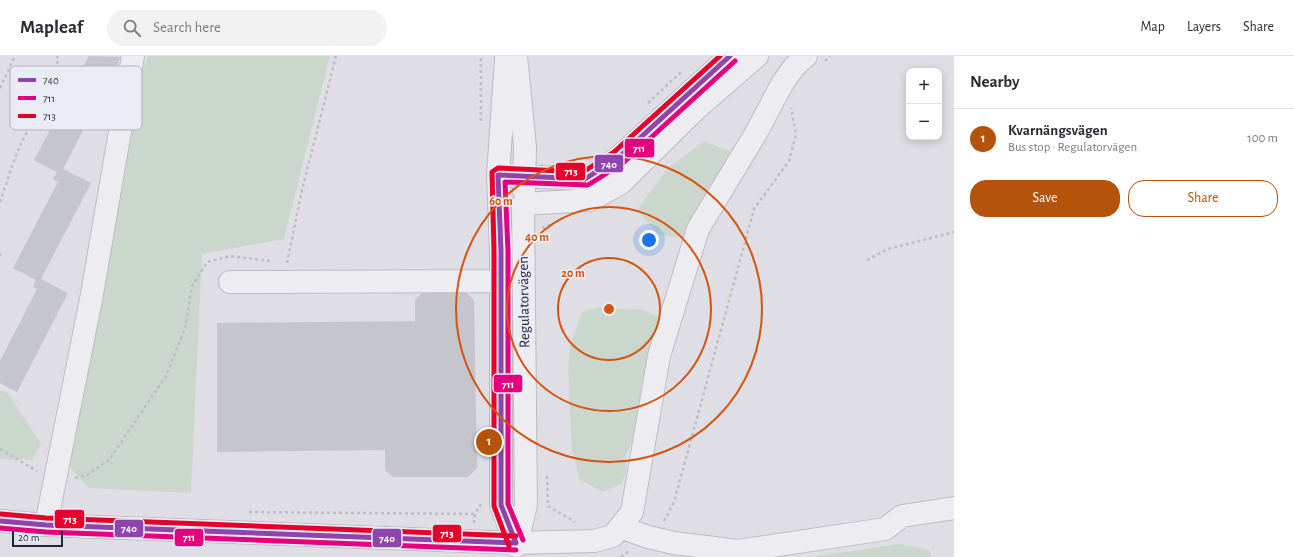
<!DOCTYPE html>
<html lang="en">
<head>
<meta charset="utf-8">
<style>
  :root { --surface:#fff; --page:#f2f2f3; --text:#2b2b33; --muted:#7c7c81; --line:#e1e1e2; --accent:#b45309 }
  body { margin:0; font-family:"Alegreya Sans",sans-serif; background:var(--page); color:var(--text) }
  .controls { position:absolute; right:12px; top:12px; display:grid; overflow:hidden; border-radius:8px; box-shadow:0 2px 10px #0003 }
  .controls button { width:36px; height:36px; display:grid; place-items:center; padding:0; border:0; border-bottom:1px solid var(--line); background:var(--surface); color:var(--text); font:20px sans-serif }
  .scale { position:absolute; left:12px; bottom:10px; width:51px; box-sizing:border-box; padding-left:4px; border:2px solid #24263e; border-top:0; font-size:11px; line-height:14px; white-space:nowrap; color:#24263e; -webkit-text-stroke:3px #eaecf5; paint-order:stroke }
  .you { position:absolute; left:649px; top:184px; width:14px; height:14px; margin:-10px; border:3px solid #fff; border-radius:50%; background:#1a73e8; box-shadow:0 0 0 6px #1a73e833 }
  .badge { display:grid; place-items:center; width:26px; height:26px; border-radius:50%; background:var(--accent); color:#fff; font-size:13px; font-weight:700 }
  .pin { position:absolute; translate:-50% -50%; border:2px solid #fff; box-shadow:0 1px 4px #0006 }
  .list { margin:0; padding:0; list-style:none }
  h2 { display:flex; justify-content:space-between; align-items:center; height:52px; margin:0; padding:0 16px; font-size:17px }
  h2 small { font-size:13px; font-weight:400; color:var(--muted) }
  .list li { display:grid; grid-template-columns:26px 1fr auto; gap:12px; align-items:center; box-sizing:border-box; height:60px; padding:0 16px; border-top:1px solid var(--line) }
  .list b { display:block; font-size:15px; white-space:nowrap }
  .list p { margin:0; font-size:13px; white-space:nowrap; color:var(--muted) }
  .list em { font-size:13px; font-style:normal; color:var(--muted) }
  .actions { display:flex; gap:8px; padding:12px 16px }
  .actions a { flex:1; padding:9px 0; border:1px solid var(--accent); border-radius:16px; text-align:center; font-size:14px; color:var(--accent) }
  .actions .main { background:var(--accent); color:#fff }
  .icon { flex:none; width:22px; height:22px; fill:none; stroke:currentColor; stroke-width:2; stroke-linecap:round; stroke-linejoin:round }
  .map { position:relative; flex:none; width:954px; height:501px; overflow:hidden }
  header { display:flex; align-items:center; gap:24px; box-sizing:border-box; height:56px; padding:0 20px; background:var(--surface); border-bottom:1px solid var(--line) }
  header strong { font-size:19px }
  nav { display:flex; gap:22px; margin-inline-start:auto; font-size:14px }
  .search { width:280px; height:36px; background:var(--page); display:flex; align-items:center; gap:10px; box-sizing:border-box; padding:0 14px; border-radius:22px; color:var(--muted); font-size:15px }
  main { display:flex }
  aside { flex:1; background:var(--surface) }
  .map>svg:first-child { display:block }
  .green { fill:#cbd7cd }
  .building { fill:#c5c6cc }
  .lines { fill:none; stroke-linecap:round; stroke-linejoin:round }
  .minor-casing { stroke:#bbbbc2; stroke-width:24 }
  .path { stroke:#bdbdc4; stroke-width:2.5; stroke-dasharray:3 3; stroke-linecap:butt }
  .minor { stroke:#ededf1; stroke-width:22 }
  .bus-1-casing { stroke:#eaecf5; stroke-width:8 }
  .bus-2-casing { stroke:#eaecf5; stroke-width:8 }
  .bus-3-casing { stroke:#eaecf5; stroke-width:8 }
  .bus-1 { stroke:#8e44ad; stroke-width:5 }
  .bus-2 { stroke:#e5007d; stroke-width:5 }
  .bus-3 { stroke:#e4002b; stroke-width:5 }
  .ring { fill:none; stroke:#d45411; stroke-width:2 }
  .labels { text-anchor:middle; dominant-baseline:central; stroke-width:3.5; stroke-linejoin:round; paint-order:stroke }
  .street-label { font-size:15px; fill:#24263e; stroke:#eaecf5 }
  .key { fill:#eaecf5; stroke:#afb1be; stroke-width:1 }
  .key-label { font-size:11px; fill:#24263e }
  .centre { fill:#d45411; stroke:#eaecf5; stroke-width:2 }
  .ring-label { font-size:12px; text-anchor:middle; font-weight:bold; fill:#d45411; stroke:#eaecf5; stroke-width:3.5; stroke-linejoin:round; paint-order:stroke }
  .line-badge { stroke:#eaecf5; stroke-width:1.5 }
  .badge-label { font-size:11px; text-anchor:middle; font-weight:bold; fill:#fff }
</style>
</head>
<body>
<header>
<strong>Mapleaf</strong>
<div class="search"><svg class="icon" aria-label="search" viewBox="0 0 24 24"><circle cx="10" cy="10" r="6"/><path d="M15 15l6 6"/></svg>Search here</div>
<nav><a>Map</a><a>Layers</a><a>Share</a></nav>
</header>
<main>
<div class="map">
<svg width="954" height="501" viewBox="0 0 954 501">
  <rect width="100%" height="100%" fill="#dedee4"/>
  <path class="green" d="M 148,0 L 330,0 L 284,183 L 202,198 L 191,437 L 89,432 L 66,407 L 129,51 Z
    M 704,85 L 729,95 L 731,104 C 712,129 694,152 685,183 L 658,178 L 637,154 L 667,113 Z
    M 599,251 L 642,254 L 663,262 L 644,363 L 626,399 L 626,417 L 621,428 L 603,436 L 580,424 L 572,395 L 568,314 L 570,290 L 582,256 Z
    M 0,334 L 8,337 L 41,388 L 32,404 L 0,403 Z
    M 900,488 L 929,494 L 931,501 L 811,501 Z"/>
  <path class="building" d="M 89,0 L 121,1 L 63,113 L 91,127 L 41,223 L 68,237 L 17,336 L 0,327 L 0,305 L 37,233 L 33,231 L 36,224 L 13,212 L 58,126 L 53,123 L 57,116 L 34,104 Z
    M 466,236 L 474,244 L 477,412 L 468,421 L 393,421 L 385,414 L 385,394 L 217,396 L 217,267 L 415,265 L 415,244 L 422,237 Z"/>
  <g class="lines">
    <g class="minor-casing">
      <path id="minor" d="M 516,0 L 525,91 L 524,135
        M 498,119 L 506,3
        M 230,226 L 501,225
        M 0,465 L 46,469 L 516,487 L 594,485 L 613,480 L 632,456 L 659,300 L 698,173 L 756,77 L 782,28 L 794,11 L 806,0
        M 46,469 L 92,238 L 133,0
        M 620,471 L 648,481 L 674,487 L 738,495 L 885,473 L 902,460 L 954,452
        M 516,487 L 501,449 L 501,195 L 498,119 L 585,123 L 618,102 L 730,0
        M 516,490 L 526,449 L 523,148 L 590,144 L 621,127 L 696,53 L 757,0"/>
    </g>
    <path class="path" d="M 825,5 L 830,0
      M 0,32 L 15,0
      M 648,47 L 681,16
      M 481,65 L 481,0
      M 0,146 C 7,127 12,108 20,90 C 29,68 62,23 57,0
      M 542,172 L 554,167
      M 0,197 L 0,202
      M 867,204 L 888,193 L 954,176
      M 287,207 L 302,134 L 336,0
      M 0,393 L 37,415
      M 547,420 L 548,450
      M 75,422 L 87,419 L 109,404 L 166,320 L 185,272 L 192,230 L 207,206 L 230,200 L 270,205
      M 548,450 L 575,466
      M 249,456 L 475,458
      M 664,465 L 674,446 L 754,153 L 789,105 L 796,78 L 791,52
      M 474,467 L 475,458 L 481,448
      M 621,501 L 630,494"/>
    <use href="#minor" class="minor"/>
    <g class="bus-1-casing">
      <path id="bus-1" d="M 0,465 L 46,469 L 516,487
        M 516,487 L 501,449 L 501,195 L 498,119 L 585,123 L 618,102 L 730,0"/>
    </g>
    <g class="bus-2-casing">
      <path id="bus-2" d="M 0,472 L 46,476 L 516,494
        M 523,484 L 508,448 L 508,195 L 505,126 L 588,129 L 623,107 L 735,5"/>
    </g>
    <g class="bus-3-casing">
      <path id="bus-3" d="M 1,458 L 46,462 L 516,480
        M 509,490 L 494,450 L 494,195 L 492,116 L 498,112 L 583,116 L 614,96 L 720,0"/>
    </g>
    <use href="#bus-1" class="bus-1"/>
    <use href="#bus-2" class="bus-2"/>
    <use href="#bus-3" class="bus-3"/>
  </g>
  <g class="ring">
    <circle cx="609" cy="253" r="51"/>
    <circle cx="609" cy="253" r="102"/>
    <circle cx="609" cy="253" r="153"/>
  </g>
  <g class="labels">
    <g class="street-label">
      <text transform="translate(524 246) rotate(-91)">Regulatorvägen</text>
    </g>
  </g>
  <rect x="10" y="10" width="132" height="64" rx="6" class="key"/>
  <rect x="18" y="22" width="18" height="4" fill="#8e44ad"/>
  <rect x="18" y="40" width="18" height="4" fill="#e5007d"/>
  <rect x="18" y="58" width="18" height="4" fill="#e4002b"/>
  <g class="key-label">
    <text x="43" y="28">740</text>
    <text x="43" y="46">711</text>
    <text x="43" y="64">713</text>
  </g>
  <circle cx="609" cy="253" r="6" class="centre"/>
  <g class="ring-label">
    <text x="501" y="149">60 m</text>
    <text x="537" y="185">40 m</text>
    <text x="573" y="221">20 m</text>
  </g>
  <g class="line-badge">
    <rect x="624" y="82" width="31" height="20" rx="4" fill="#e5007d"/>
    <rect x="594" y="98" width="30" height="19" rx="4" fill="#8e44ad"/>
    <rect x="555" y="106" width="31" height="19" rx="4" fill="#e4002b"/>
    <rect x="493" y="318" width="30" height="19" rx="4" fill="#e5007d"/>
    <rect x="54" y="453" width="31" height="20" rx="4" fill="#e4002b"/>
    <rect x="114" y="463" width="30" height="19" rx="4" fill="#8e44ad"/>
    <rect x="432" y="468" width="30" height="19" rx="4" fill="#e4002b"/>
    <rect x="174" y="472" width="30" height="19" rx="4" fill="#e5007d"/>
    <rect x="372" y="472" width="30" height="20" rx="4" fill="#8e44ad"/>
  </g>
  <g class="badge-label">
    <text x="639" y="96">711</text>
    <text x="609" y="112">740</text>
    <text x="571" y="119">713</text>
    <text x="508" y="332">711</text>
    <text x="70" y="467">713</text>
    <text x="129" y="476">740</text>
    <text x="447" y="481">713</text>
    <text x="189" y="485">711</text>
    <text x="387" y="486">740</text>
  </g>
</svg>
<div class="controls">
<button>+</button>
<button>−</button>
</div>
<div class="scale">20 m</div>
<div class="you"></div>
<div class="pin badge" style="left:489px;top:386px">1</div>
</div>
<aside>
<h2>Nearby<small></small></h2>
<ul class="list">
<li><span class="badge">1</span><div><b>Kvarnängsvägen</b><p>Bus stop · Regulatorvägen</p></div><em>100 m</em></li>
</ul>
<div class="actions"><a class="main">Save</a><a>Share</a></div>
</aside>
</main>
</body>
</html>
